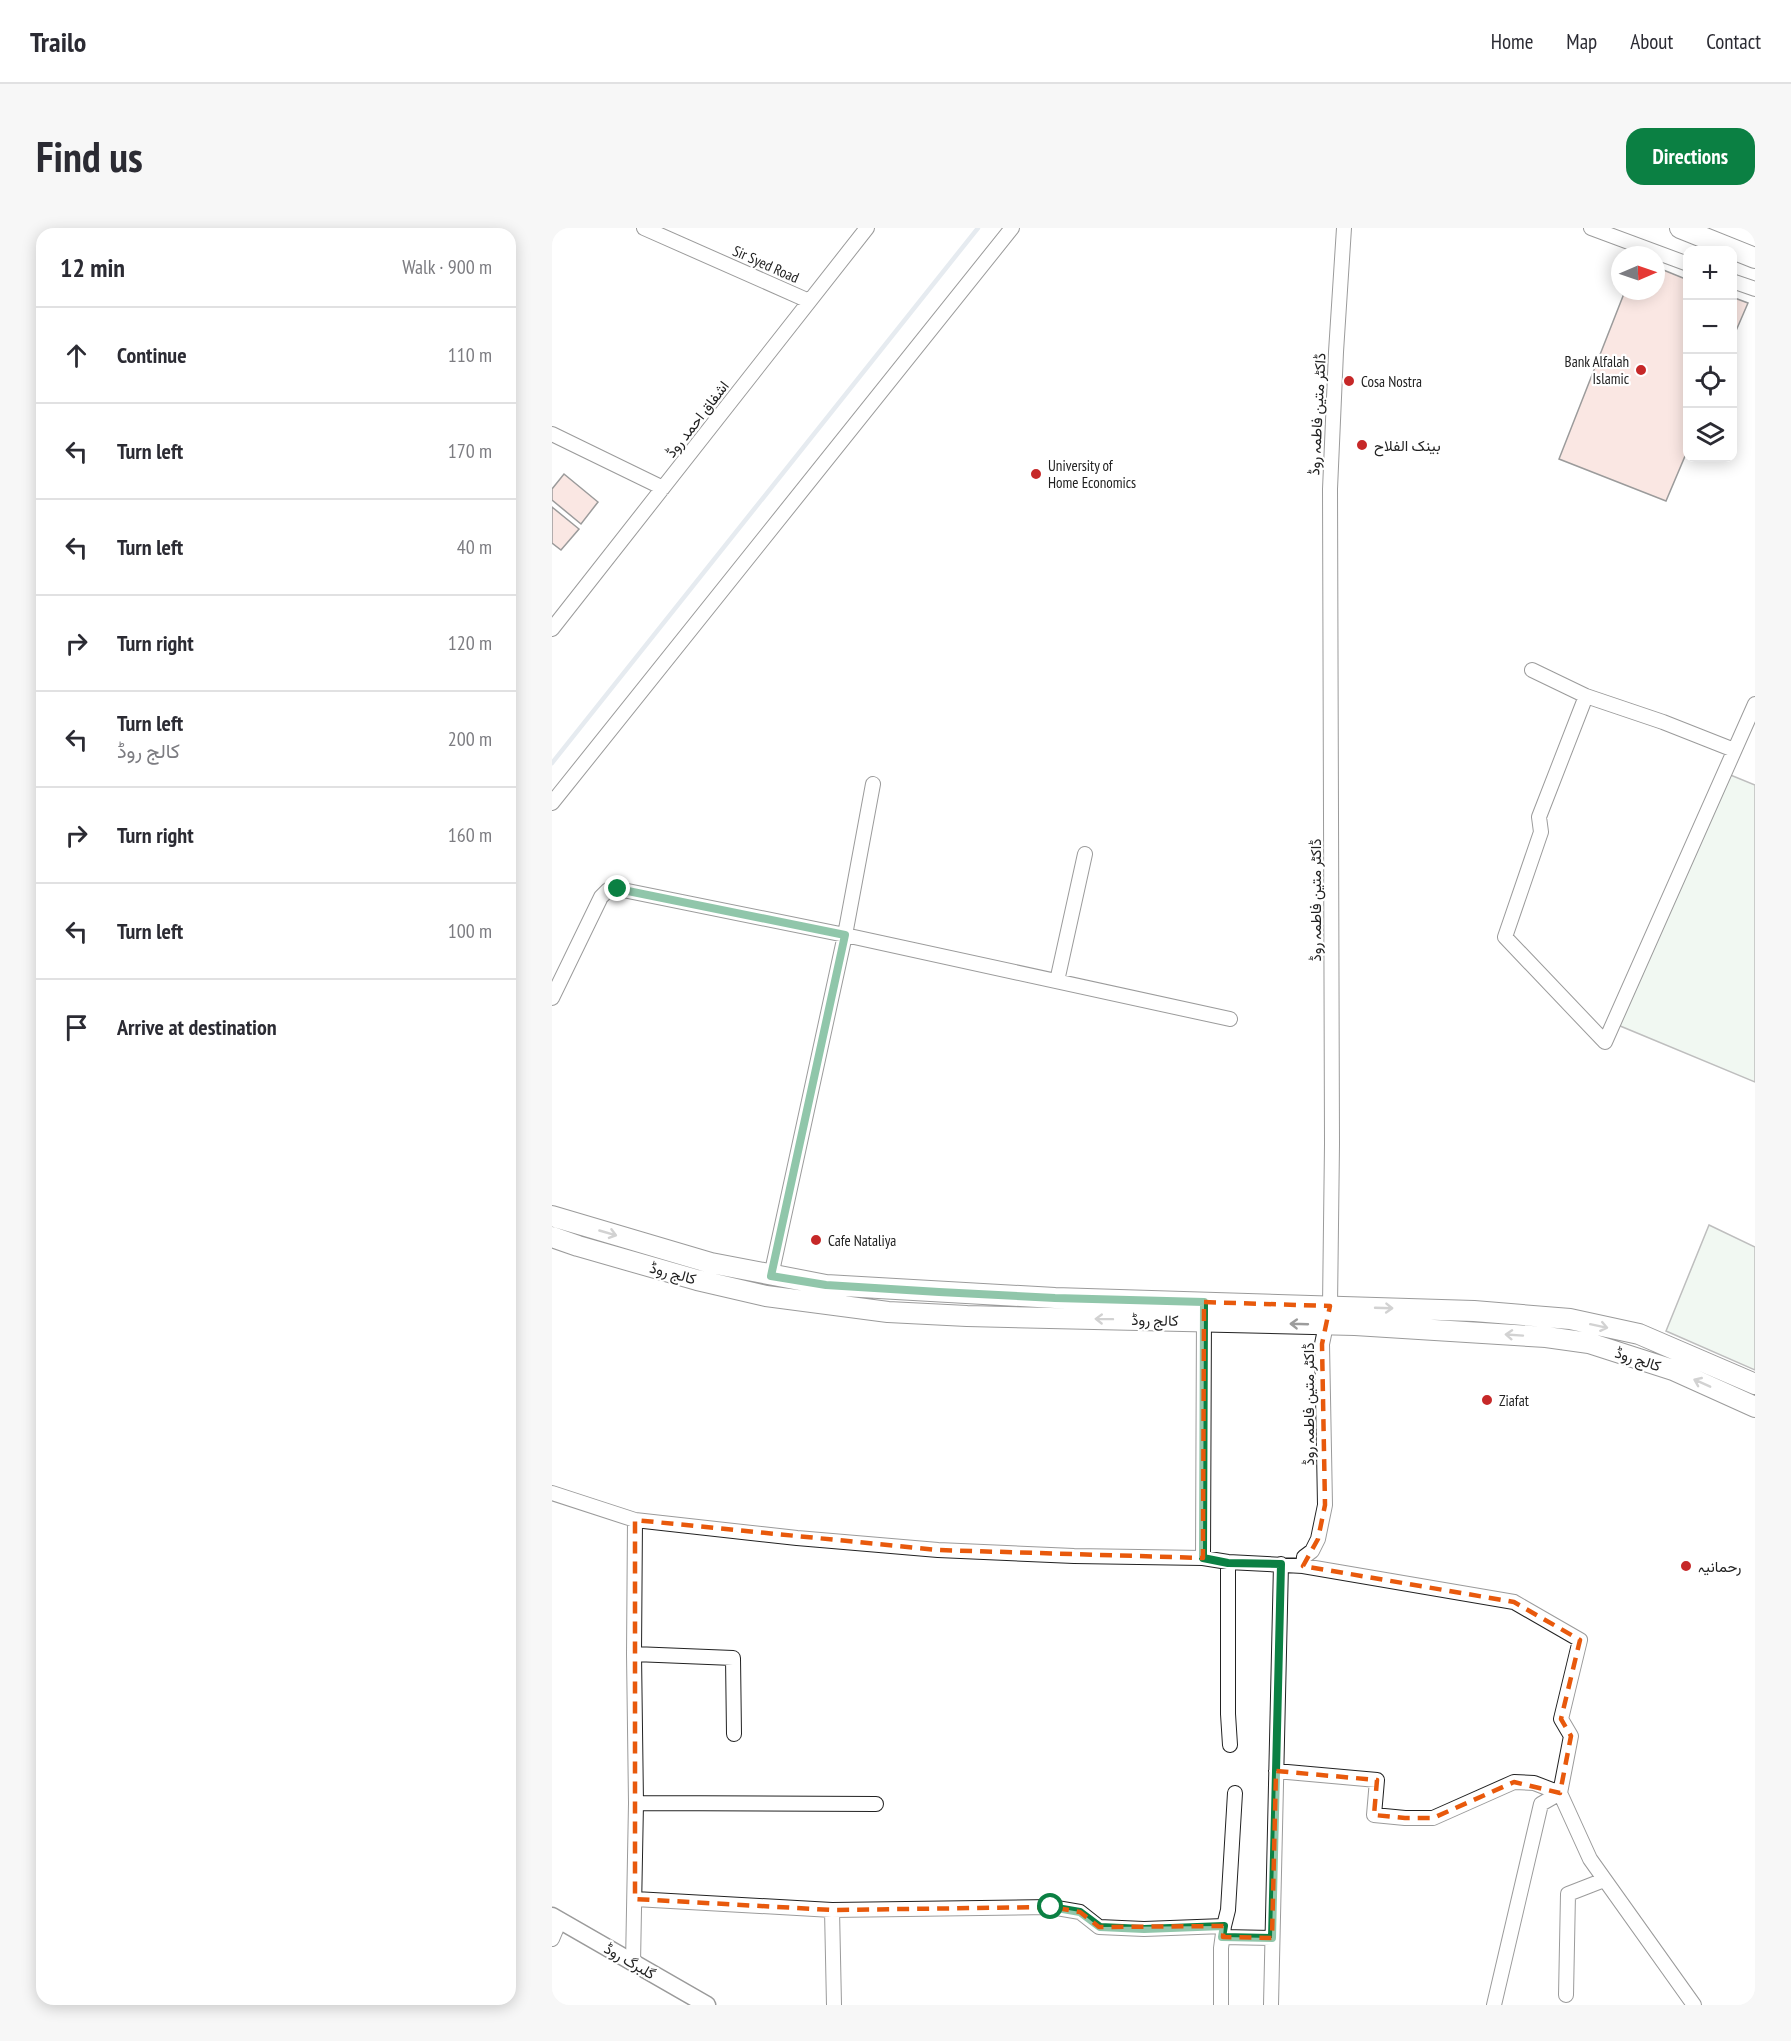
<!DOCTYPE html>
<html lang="en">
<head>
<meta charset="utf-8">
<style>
  :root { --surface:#fff; --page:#f7f7f7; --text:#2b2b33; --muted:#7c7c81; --line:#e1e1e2; --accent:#0b8043 }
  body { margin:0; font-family:"PT Sans Narrow",Vazirmatn,sans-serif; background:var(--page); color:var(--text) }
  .controls { position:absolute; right:18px; top:18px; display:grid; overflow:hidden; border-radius:12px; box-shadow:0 3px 15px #0003 }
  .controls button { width:54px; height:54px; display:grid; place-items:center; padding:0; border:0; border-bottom:2px solid var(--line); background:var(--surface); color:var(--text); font:30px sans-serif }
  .compass { position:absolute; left:1059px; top:18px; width:54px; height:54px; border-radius:50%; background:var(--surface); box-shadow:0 3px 15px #0003; rotate:88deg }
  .stop { position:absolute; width:18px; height:18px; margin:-14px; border:4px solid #0b8043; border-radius:50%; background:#fff }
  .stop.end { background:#0b8043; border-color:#fff; box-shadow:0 2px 6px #0008 }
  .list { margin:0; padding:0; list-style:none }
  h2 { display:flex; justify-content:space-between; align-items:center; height:78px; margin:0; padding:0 24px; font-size:26px }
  h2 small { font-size:20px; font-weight:400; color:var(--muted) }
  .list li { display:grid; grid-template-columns:39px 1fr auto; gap:18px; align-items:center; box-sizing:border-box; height:96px; padding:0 24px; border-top:2px solid var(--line) }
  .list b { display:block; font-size:22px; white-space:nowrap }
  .list p { margin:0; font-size:20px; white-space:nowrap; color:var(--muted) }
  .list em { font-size:20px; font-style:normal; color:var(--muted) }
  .icon { flex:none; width:33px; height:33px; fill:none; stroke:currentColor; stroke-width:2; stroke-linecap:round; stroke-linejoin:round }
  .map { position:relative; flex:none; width:1203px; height:1777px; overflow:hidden; border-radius:18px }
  header { display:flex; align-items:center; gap:36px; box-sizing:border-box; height:84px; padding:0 30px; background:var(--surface); border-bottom:2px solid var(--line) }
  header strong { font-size:28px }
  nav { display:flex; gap:33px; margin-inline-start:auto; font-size:21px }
  .intro { display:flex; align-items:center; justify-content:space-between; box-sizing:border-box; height:144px; padding:0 36px }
  h1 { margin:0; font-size:42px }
  .button { padding:15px 27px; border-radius:18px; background:var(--accent); color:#fff; font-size:21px; font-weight:700 }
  main { display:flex; gap:36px; padding:0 36px }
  aside { flex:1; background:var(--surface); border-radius:18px; box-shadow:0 3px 15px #0003 }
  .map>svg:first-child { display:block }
  .green { fill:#e0efe3; stroke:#6f6f6f; stroke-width:1.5 }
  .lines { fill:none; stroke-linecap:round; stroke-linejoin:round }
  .stream { stroke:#c7d3dd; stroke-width:4.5 }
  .building { fill:#f3c9c0; stroke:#222; stroke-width:1.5 }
  .minor-casing { stroke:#222; stroke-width:16 }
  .tertiary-casing { stroke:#222; stroke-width:19 }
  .secondary-casing { stroke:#222; stroke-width:22 }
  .minor { stroke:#fff; stroke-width:14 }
  .tertiary { stroke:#fff; stroke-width:16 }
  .secondary { stroke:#fff; stroke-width:20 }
  .oneway { stroke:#9c9c9c }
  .route { stroke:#0b8043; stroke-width:8 }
  .marked { fill:none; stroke:#e8590c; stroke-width:4.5; stroke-dasharray:12 8; stroke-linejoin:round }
  .poi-dot { fill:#c62828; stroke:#fff; stroke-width:2 }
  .labels { text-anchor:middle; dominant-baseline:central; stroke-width:4.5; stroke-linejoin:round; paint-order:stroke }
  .street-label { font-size:15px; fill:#222; stroke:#fff }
  .poi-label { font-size:15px; fill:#222; stroke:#fff; text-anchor:start }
</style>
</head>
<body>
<header>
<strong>Trailo</strong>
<nav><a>Home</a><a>Map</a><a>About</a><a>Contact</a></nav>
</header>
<div class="intro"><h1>Find us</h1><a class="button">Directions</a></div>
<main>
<aside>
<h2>12 min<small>Walk · 900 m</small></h2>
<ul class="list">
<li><svg class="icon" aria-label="ahead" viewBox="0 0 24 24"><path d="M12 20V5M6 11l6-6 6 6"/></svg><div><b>Continue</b></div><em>110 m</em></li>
<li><svg class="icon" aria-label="left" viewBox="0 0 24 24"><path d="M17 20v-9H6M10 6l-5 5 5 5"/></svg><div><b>Turn left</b></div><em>170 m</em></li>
<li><svg class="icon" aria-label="left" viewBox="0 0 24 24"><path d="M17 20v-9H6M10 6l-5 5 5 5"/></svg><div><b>Turn left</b></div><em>40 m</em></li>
<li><svg class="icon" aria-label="right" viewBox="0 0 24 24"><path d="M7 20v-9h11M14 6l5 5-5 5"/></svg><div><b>Turn right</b></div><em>120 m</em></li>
<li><svg class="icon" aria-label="left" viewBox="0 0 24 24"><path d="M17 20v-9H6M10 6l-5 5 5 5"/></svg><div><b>Turn left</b><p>کالج روڈ</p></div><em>200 m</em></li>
<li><svg class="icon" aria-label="right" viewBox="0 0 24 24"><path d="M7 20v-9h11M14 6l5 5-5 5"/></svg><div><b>Turn right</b></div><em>160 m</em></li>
<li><svg class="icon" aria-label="left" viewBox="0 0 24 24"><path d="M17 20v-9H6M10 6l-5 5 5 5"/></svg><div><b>Turn left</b></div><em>100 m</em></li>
<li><svg class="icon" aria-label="arrive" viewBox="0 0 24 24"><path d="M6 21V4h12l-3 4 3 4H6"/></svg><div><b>Arrive at destination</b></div></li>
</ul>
</aside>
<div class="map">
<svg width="1203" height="1777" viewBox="0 0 1203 1777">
  <rect width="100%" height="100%" fill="#fff"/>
  <path class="green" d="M 1176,546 L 1203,557 L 1203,854 L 1061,795 Z
    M 1157,997 L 1203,1019 L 1203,1142 L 1114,1103 Z"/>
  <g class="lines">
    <path class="stream" d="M 0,535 L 426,0"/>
  </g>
  <path class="building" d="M 1104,39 L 1136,52 L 1136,221 L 1114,273 L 1007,231 L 1073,63 L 1104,63 Z
    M 1180,69 L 1196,75 L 1180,112 Z
    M 12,246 L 46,274 L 29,296 L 0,272 L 0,261 Z
    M 0,279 L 27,301 L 9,322 L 0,315 Z"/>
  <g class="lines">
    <g class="minor-casing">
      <path id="minor" d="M 92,0 L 257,73
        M 1039,0 L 1136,36
        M 1180,53 L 1203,61
        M 0,206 L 111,260
        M 0,401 L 315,0
        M 980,442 L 1034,468 L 1111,494 L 1182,522
        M 1034,468 L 987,589 L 989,604 L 953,709 L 1053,814 L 1203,476
        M 0,575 L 460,0
        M 505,753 L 533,626
        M 0,770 L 49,669 L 56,662 L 66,661 L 293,707 L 678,791
        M 219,1048 L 293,707 L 321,556
        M 0,1265 L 83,1292 L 245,1310 L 386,1322 L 522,1328 L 651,1330 L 676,1334 L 751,1338 L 962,1374 L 1028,1412 L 1009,1491 L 1019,1508 L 1008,1565 L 1038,1631 L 1142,1777
        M 651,1330 L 652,1085
        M 676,1334 L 676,1486 L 678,1517
        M 751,1338 L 752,1329 L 760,1323 L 766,1311 L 773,1277 L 770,1116 L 778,1078 L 780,916 L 778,261 L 784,124 L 792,0
        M 82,1426 L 181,1430 L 182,1506
        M 724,1543 L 825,1552 L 822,1587 L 853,1590 L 881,1590 L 962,1554 L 982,1555 L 1008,1565
        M 84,1575 L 324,1576
        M 83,1671 L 280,1682 L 499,1679 L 528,1684 L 547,1699 L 592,1701 L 672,1698 L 669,1720 L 669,1777
        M 280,1682 L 282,1777
        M 672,1698 L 676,1682 L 683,1565
        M 671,1709 L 720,1710
        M 0,1711 L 8,1692
        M 81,1735 L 84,1575 L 82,1426 L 83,1292
        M 1014,1767 L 1016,1666 L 1052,1652
        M 719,1777 L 729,1336
        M 942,1777 L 989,1576 L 1008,1565"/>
    </g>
    <g class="tertiary-casing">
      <path id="tertiary" d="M 0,1688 L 155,1777"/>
    </g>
    <g class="secondary-casing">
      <path id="secondary" d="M 1128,0 L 1203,30
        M 0,988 L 159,1035 L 274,1057 L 503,1070 L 922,1083 L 1018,1091 L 1087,1106 L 1203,1156
        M 0,1009 L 26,1018 L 145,1052 L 214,1068 L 336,1084 L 415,1088 L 803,1097 L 994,1109 L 1037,1115 L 1121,1142 L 1203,1179"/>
    </g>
    <use href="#minor" class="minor"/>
    <use href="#tertiary" class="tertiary"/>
    <use href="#secondary" class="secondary"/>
  </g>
  <defs><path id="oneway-shaft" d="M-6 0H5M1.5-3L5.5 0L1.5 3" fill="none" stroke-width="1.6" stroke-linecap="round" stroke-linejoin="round" transform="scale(1.5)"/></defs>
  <g class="oneway">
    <use href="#oneway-shaft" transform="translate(56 1005) rotate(16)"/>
    <use href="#oneway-shaft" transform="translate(832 1080) rotate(2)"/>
    <use href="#oneway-shaft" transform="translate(552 1091) rotate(-179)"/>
    <use href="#oneway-shaft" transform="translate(747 1096) rotate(-178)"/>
    <use href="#oneway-shaft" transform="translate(1047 1098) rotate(12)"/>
    <use href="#oneway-shaft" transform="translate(962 1107) rotate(-176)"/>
    <use href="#oneway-shaft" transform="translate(1150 1155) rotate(-156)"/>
  </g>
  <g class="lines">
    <path class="route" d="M 66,661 L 293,707 L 219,1048 L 274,1057 L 387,1064 L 503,1070 L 652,1074 L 651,1330 L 676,1335 L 729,1336 L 720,1710 L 670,1709 L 672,1698 L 592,1701 L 548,1699 L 528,1684 L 499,1679"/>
  </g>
  <path d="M0 0H1203V1777H0ZM 652,1074 L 778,1078 L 770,1116 L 773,1277 L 766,1311 L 751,1338 L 962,1374 L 1028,1412 L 1009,1491 L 1019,1508 L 1008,1565 L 962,1554 L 881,1590 L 853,1590 L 822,1587 L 825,1552 L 724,1543 L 720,1710 L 671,1709 L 672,1698 L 547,1699 L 528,1684 L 499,1679 L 280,1682 L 83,1671 L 83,1292 L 386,1322 L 651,1330 Z" fill="#fff" fill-opacity=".55" fill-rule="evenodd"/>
  <path class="marked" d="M 652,1074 L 778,1078 L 770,1116 L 773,1277 L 766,1311 L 751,1338 L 962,1374 L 1028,1412 L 1009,1491 L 1019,1508 L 1008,1565 L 962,1554 L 881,1590 L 853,1590 L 822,1587 L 825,1552 L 724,1543 L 720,1710 L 671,1709 L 672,1698 L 547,1699 L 528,1684 L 499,1679 L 280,1682 L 83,1671 L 83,1292 L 386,1322 L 651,1330 Z"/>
  <g class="poi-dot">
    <circle cx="1089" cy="142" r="6"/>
    <circle cx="797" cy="153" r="6"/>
    <circle cx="810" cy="217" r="6"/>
    <circle cx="484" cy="246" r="6"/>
    <circle cx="264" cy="1012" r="6"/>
    <circle cx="935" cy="1172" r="6"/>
    <circle cx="1134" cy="1338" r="6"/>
  </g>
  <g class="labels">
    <g class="street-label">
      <text transform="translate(214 36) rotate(24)">Sir Syed Road</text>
      <text transform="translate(765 186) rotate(-87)">ڈاکٹر متین فاطمہ روڈ</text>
      <text transform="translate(145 191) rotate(-52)">اشفاق احمد روڈ</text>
      <text transform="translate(763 672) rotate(-90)">ڈاکٹر متین فاطمہ روڈ</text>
      <text transform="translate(121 1045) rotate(15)">کالج روڈ</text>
      <text transform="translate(603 1092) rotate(1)">کالج روڈ</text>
      <text transform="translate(1086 1131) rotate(18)">کالج روڈ</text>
      <text transform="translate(756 1176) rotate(-90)">ڈاکٹر متین فاطمہ روڈ</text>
      <text transform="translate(78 1733) rotate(30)">گلبرگ روڈ</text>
    </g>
    <g class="poi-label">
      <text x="1077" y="133" text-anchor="end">Bank Alfalah<tspan x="1077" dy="17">Islamic</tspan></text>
      <text x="809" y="153">Cosa Nostra</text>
      <text x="822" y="217">بینک الفلاح</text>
      <text x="496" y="237">University of<tspan x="496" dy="17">Home Economics</tspan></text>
      <text x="276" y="1012">Cafe Nataliya</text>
      <text x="947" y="1172">Ziafat</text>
      <text x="1146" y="1338">رحمانیہ</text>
    </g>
  </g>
</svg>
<div class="controls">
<button>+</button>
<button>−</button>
<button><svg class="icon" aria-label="locate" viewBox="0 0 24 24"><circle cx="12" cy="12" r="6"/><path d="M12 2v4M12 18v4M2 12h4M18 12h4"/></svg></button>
<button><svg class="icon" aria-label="layers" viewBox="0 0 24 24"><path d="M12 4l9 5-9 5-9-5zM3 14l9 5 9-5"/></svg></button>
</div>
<svg class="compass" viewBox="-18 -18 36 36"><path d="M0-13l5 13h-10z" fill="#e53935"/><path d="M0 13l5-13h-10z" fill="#7c7c81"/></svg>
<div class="stop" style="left:499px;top:1679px"></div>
<div class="stop end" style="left:66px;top:661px"></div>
</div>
</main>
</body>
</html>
